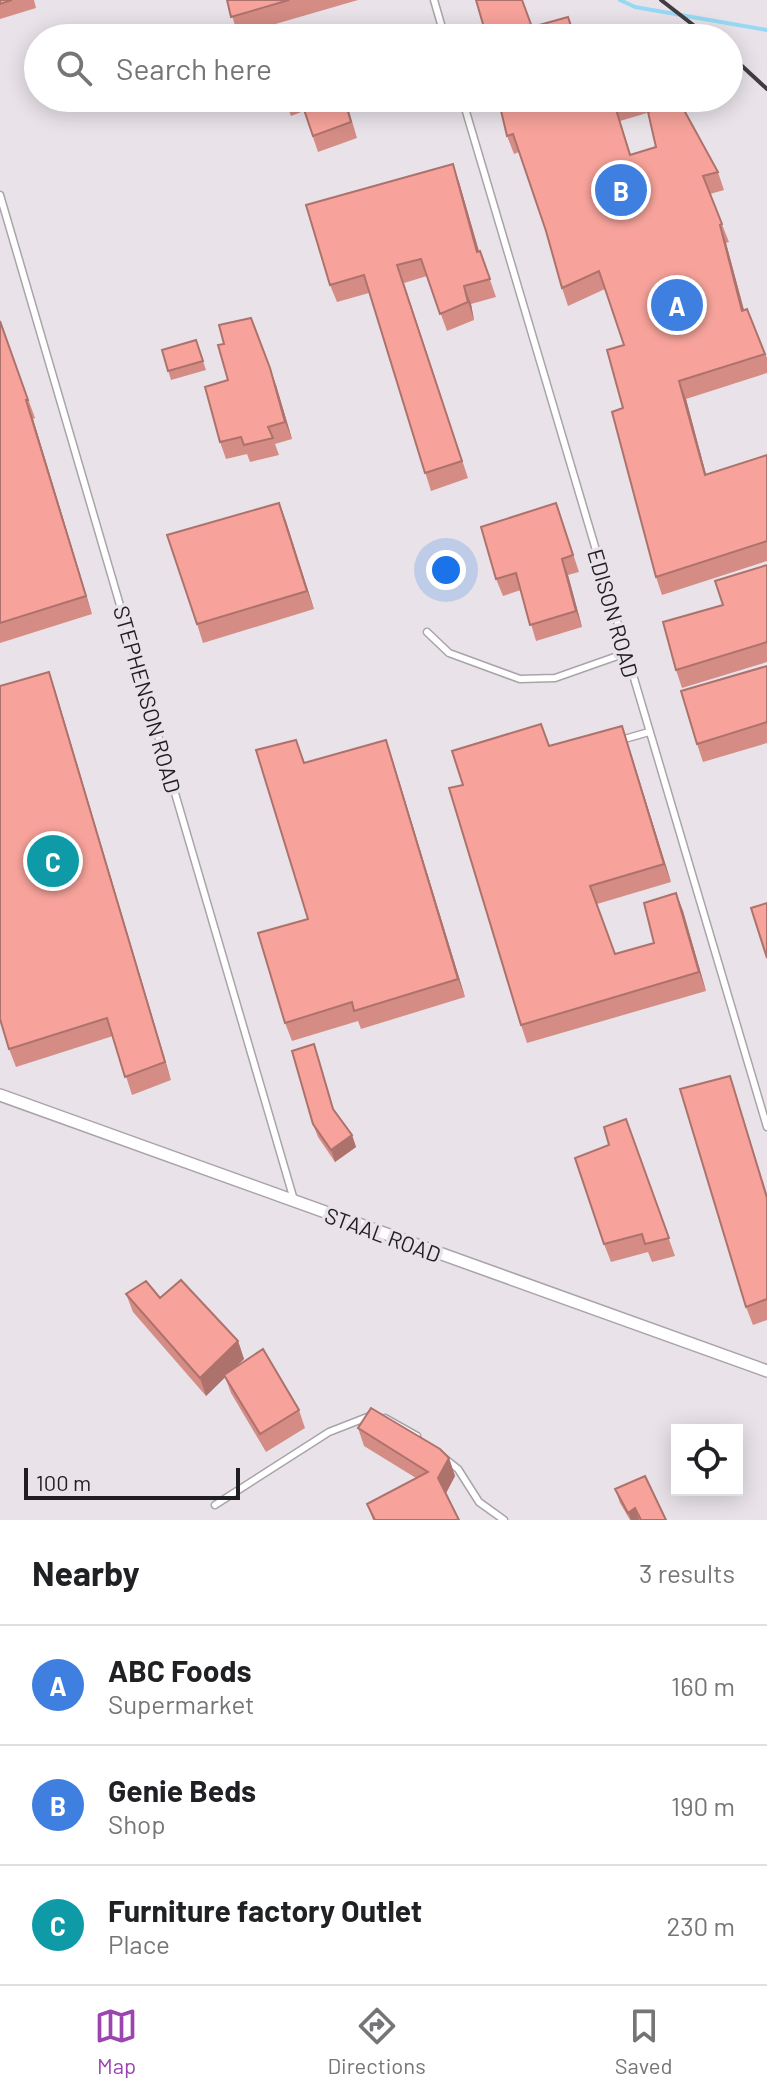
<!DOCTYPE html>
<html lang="en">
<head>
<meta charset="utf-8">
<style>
  :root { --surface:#fff; --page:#f6f6f6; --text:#202124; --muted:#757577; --line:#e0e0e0; --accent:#9c44b0 }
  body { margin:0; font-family:Barlow,sans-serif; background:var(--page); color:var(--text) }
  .controls { position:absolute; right:24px; bottom:24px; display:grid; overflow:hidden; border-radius:0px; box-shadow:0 4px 20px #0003 }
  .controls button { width:72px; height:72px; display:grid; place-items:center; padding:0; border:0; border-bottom:2px solid var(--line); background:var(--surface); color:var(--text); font:40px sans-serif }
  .scale { position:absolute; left:24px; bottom:20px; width:216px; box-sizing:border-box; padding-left:8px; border:4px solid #201e20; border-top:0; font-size:22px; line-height:28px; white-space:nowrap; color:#201e20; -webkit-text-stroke:6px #e9e3e9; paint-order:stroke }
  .you { position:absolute; left:446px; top:570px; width:28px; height:28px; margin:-20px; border:6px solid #fff; border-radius:50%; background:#1a73e8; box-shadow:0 0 0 12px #1a73e833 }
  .badge { display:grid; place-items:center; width:52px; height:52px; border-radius:50%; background:var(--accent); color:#fff; font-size:26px; font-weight:700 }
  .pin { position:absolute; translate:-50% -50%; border:4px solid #fff; box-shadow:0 2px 8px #0006 }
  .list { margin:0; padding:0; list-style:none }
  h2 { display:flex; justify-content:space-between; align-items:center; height:104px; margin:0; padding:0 32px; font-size:34px }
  h2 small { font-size:26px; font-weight:400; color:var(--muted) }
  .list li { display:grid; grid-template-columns:52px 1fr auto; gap:24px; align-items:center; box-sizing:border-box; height:120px; padding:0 32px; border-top:2px solid var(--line) }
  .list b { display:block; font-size:30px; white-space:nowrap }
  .list p { margin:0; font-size:26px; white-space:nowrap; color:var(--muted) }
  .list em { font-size:26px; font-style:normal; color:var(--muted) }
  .icon { flex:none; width:44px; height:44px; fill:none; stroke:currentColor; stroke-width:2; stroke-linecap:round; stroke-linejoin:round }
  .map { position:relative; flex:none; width:767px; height:1520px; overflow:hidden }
  .search { position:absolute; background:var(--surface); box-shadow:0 4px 20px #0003; left:24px; right:24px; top:24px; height:88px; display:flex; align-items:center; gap:20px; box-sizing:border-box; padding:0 28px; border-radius:44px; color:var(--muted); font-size:30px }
  .sheet { height:464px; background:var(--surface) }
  nav { display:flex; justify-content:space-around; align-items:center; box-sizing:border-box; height:112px; border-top:2px solid var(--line); background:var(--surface); font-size:22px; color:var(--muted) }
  nav a { display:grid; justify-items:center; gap:4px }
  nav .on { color:var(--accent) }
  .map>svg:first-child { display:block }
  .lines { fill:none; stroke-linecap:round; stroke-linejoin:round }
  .stream { stroke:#97d9f4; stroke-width:4 }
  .lane-casing { stroke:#aaa4aa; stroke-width:9 }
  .street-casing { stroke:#aaa4aa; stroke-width:14 }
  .lane { stroke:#fff; stroke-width:6 }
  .street { stroke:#fff; stroke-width:11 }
  .rail { stroke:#403d40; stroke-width:4 }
  .wall { fill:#d48c85 }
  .shaded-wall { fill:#ad726c }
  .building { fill:#f7a39b; stroke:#ad726c; stroke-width:2 }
  .labels { text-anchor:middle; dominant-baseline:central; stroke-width:7; stroke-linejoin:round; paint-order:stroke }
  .street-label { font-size:22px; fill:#201e20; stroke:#e9e3e9 }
</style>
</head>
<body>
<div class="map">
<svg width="767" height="1520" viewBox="0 0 767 1520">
  <rect width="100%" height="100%" fill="#e9e3e9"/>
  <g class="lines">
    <path class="stream" d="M 620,0 L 635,7 L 767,30"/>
    <g class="lane-casing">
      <path id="lane" d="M 434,0 L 445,38
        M 462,98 L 767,1127
        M 0,195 L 294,1200
        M 427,632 L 449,653 L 520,679 L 555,678 L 626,653
        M 621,740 L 649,732
        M 385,1418 L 417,1436
        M 444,1458 L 458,1469 L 479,1502 L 504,1520
        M 215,1505 L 329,1432 L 370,1416"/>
    </g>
    <g class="street-casing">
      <path id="street" d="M 0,1095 L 767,1371"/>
    </g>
    <use href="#lane" class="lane"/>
    <use href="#street" class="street"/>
    <path class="rail" d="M 661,0 L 710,38
      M 729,54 L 767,89"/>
  </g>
  <path class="wall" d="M 0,0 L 34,0 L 36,8 L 0,19 Z
    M 227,0 L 358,0 L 238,35 Z
    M 265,98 L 366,98 L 347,104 L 357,138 L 318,152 L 304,111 L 291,116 L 286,103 L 270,110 Z
    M 496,98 L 642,98 L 647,113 L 620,121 L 631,155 L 718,172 L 724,190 L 710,194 L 729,242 L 726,243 L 744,310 L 747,309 L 767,358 L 767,373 L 686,399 L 706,474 L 767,455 L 767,561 L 662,595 L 656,577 L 623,408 L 624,345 L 605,289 L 568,306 L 562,288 L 546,231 L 519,152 L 514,154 L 507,136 L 499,100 L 497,100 Z
    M 459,182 L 479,251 L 480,251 L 496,297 L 471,304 L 474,320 L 447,331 L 427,276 L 404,283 L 468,478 L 431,491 L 369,293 L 337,302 L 330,285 Z
    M 0,321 L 35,418 L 33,419 L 92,614 L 0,643 Z
    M 196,340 L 206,370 L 171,380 L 162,350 Z
    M 276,385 L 292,439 L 275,444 L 279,455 L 250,462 L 247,454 L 226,459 L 220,442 Z
    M 279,503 L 314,609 L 203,643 L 197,624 Z
    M 562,520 L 579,572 L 568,575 L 582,627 L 536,641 L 521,590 L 503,596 L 496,579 Z
    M 767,565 L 767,662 L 682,688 L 676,670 L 723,605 Z
    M 767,666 L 767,743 L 703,762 L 697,744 Z
    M 49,672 L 55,690 L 171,1080 L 132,1095 L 113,1036 L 16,1067 L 9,1049 Z
    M 628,744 L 671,882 L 597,904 L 615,954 L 654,943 L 676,893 L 683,911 L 706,991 L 527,1043 L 521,1025 L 549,746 Z
    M 392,758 L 465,997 L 361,1029 L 358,1021 L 292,1041 L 285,1023 L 308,919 Z
    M 318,1056 L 334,1111 L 352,1135 L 356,1147 L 335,1162 L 318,1137 L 313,1124 Z
    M 730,1076 L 767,1194 L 767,1320 L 753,1325 L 746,1307 Z
    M 626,1119 L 675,1256 L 652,1262 L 648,1252 L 611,1262 L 604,1244 L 609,1145 Z
    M 126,1294 L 160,1298 L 238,1341 L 244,1359 L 236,1367 L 299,1410 L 305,1428 L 266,1452 L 231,1393 L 225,1377 L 206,1396 L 133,1312 Z
    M 358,1428 L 449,1458 L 455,1476 L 446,1493 L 459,1520 L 373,1520 L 367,1504 L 416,1478 L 364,1446 Z
    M 615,1489 L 666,1520 L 630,1520 L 620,1503 Z"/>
  <path class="shaded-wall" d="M 453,164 L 459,182 L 484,269 L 477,252 Z
    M 720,225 L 726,243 L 749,329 L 742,311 Z
    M 464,286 L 471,304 L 474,320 L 468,302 Z
    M 270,368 L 276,385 L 292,439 L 285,422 Z
    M 679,381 L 686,399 L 711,493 L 705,475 Z
    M 26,400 L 33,419 L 92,614 L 86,596 Z
    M 279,503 L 286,521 L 314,609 L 307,591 Z
    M 562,559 L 568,575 L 582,627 L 576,611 Z
    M 49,672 L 55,690 L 171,1080 L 165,1062 Z
    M 622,726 L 628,744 L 671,882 L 664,864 Z
    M 386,740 L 392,758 L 465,997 L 458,979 Z
    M 676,893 L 683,911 L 706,991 L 699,972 Z
    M 352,1135 L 356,1147 L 335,1162 L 331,1150 Z
    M 238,1341 L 244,1359 L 206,1396 L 200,1378 Z
    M 449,1458 L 455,1476 L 445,1495 L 438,1478 Z
    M 635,1508 L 639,1520 L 631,1520 L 628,1513 Z"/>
  <path class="building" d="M 0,0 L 12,0 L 0,4 Z
    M 227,0 L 289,0 L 231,17 Z
    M 476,0 L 522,0 L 532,27 L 568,17 L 575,38 L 487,38 Z
    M 412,28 L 415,38 L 380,38 Z
    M 300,98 L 344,98 L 351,122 L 313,136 Z
    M 498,98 L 632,98 L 614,103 L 630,155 L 656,147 L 648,112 L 679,101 L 718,172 L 703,176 L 722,224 L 720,225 L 742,311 L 747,309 L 765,354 L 679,381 L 705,475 L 767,455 L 767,541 L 656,577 L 612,412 L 623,408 L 607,350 L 624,345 L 599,271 L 562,288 L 546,231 L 513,134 L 507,136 Z
    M 453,164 L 477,252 L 480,251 L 490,279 L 464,286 L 468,302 L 440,314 L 421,259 L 397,265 L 462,461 L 425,473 L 364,275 L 330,285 L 306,205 Z
    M 251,318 L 270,368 L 285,422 L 268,427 L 273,438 L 244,445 L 241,437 L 220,442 L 205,387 L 228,380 L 218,345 L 224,344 L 219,325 Z
    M 0,321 L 28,400 L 26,400 L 86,596 L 0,623 Z
    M 196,340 L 203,361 L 168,371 L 162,350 Z
    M 279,503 L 307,591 L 197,624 L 167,535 Z
    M 556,503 L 573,555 L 562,559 L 576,611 L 530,625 L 516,573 L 496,579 L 481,527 Z
    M 767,565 L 767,642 L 676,670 L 663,622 L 723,605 L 715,581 Z
    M 767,666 L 767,722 L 697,744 L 681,691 Z
    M 49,672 L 165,1062 L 125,1077 L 107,1018 L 9,1049 L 0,1019 L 0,686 Z
    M 541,724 L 549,746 L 622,726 L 664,864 L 590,886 L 615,954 L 654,943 L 644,903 L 676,893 L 699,972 L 521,1025 L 449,788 L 463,785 L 452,751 Z
    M 296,740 L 304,763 L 386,740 L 458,979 L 354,1011 L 352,1002 L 285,1023 L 258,933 L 308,919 L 256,750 Z
    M 767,903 L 767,958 L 751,908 Z
    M 314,1044 L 333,1109 L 352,1135 L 331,1150 L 313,1124 L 292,1051 Z
    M 730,1076 L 767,1198 L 767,1299 L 746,1307 L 680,1089 Z
    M 626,1119 L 669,1238 L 645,1244 L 642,1234 L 604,1244 L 575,1158 L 609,1145 L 604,1127 Z
    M 181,1280 L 238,1341 L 200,1378 L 126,1294 L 146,1281 L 160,1298 Z
    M 263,1349 L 299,1410 L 260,1434 L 224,1375 Z
    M 371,1408 L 440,1449 L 449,1458 L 438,1478 L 459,1520 L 375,1520 L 367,1504 L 428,1472 L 358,1428 Z
    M 645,1476 L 666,1520 L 641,1520 L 635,1508 L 628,1513 L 615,1489 Z"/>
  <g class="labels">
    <g class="street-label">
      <text transform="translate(614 613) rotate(74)">EDISON ROAD</text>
      <text transform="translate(148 699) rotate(74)">STEPHENSON ROAD</text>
      <text transform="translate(383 1234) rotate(20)">STAAL ROAD</text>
    </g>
  </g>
</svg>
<div class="controls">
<button><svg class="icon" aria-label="locate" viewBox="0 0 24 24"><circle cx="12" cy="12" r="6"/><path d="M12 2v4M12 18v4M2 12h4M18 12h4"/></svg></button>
</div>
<div class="scale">100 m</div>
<div class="you"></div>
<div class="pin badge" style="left:677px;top:305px;background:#3f7fe0">A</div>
<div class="pin badge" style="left:621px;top:190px;background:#3f7fe0">B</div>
<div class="pin badge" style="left:53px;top:861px;background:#0f9aa8">C</div>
<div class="search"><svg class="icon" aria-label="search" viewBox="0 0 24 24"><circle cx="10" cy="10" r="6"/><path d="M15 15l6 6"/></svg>Search here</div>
</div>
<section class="sheet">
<h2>Nearby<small>3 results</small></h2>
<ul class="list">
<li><span class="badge" style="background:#3f7fe0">A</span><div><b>ABC Foods</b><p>Supermarket</p></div><em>160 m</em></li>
<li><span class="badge" style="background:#3f7fe0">B</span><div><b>Genie Beds</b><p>Shop</p></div><em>190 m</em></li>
<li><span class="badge" style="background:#0f9aa8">C</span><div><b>Furniture factory Outlet</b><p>Place</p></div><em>230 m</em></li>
</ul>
</section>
<nav>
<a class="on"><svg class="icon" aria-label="map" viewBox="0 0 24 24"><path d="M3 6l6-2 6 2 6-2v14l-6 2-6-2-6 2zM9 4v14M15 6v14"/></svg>Map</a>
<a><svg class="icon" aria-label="directions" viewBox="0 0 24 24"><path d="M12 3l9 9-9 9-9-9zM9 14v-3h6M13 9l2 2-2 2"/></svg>Directions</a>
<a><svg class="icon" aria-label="saved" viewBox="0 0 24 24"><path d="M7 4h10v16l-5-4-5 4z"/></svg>Saved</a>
</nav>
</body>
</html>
